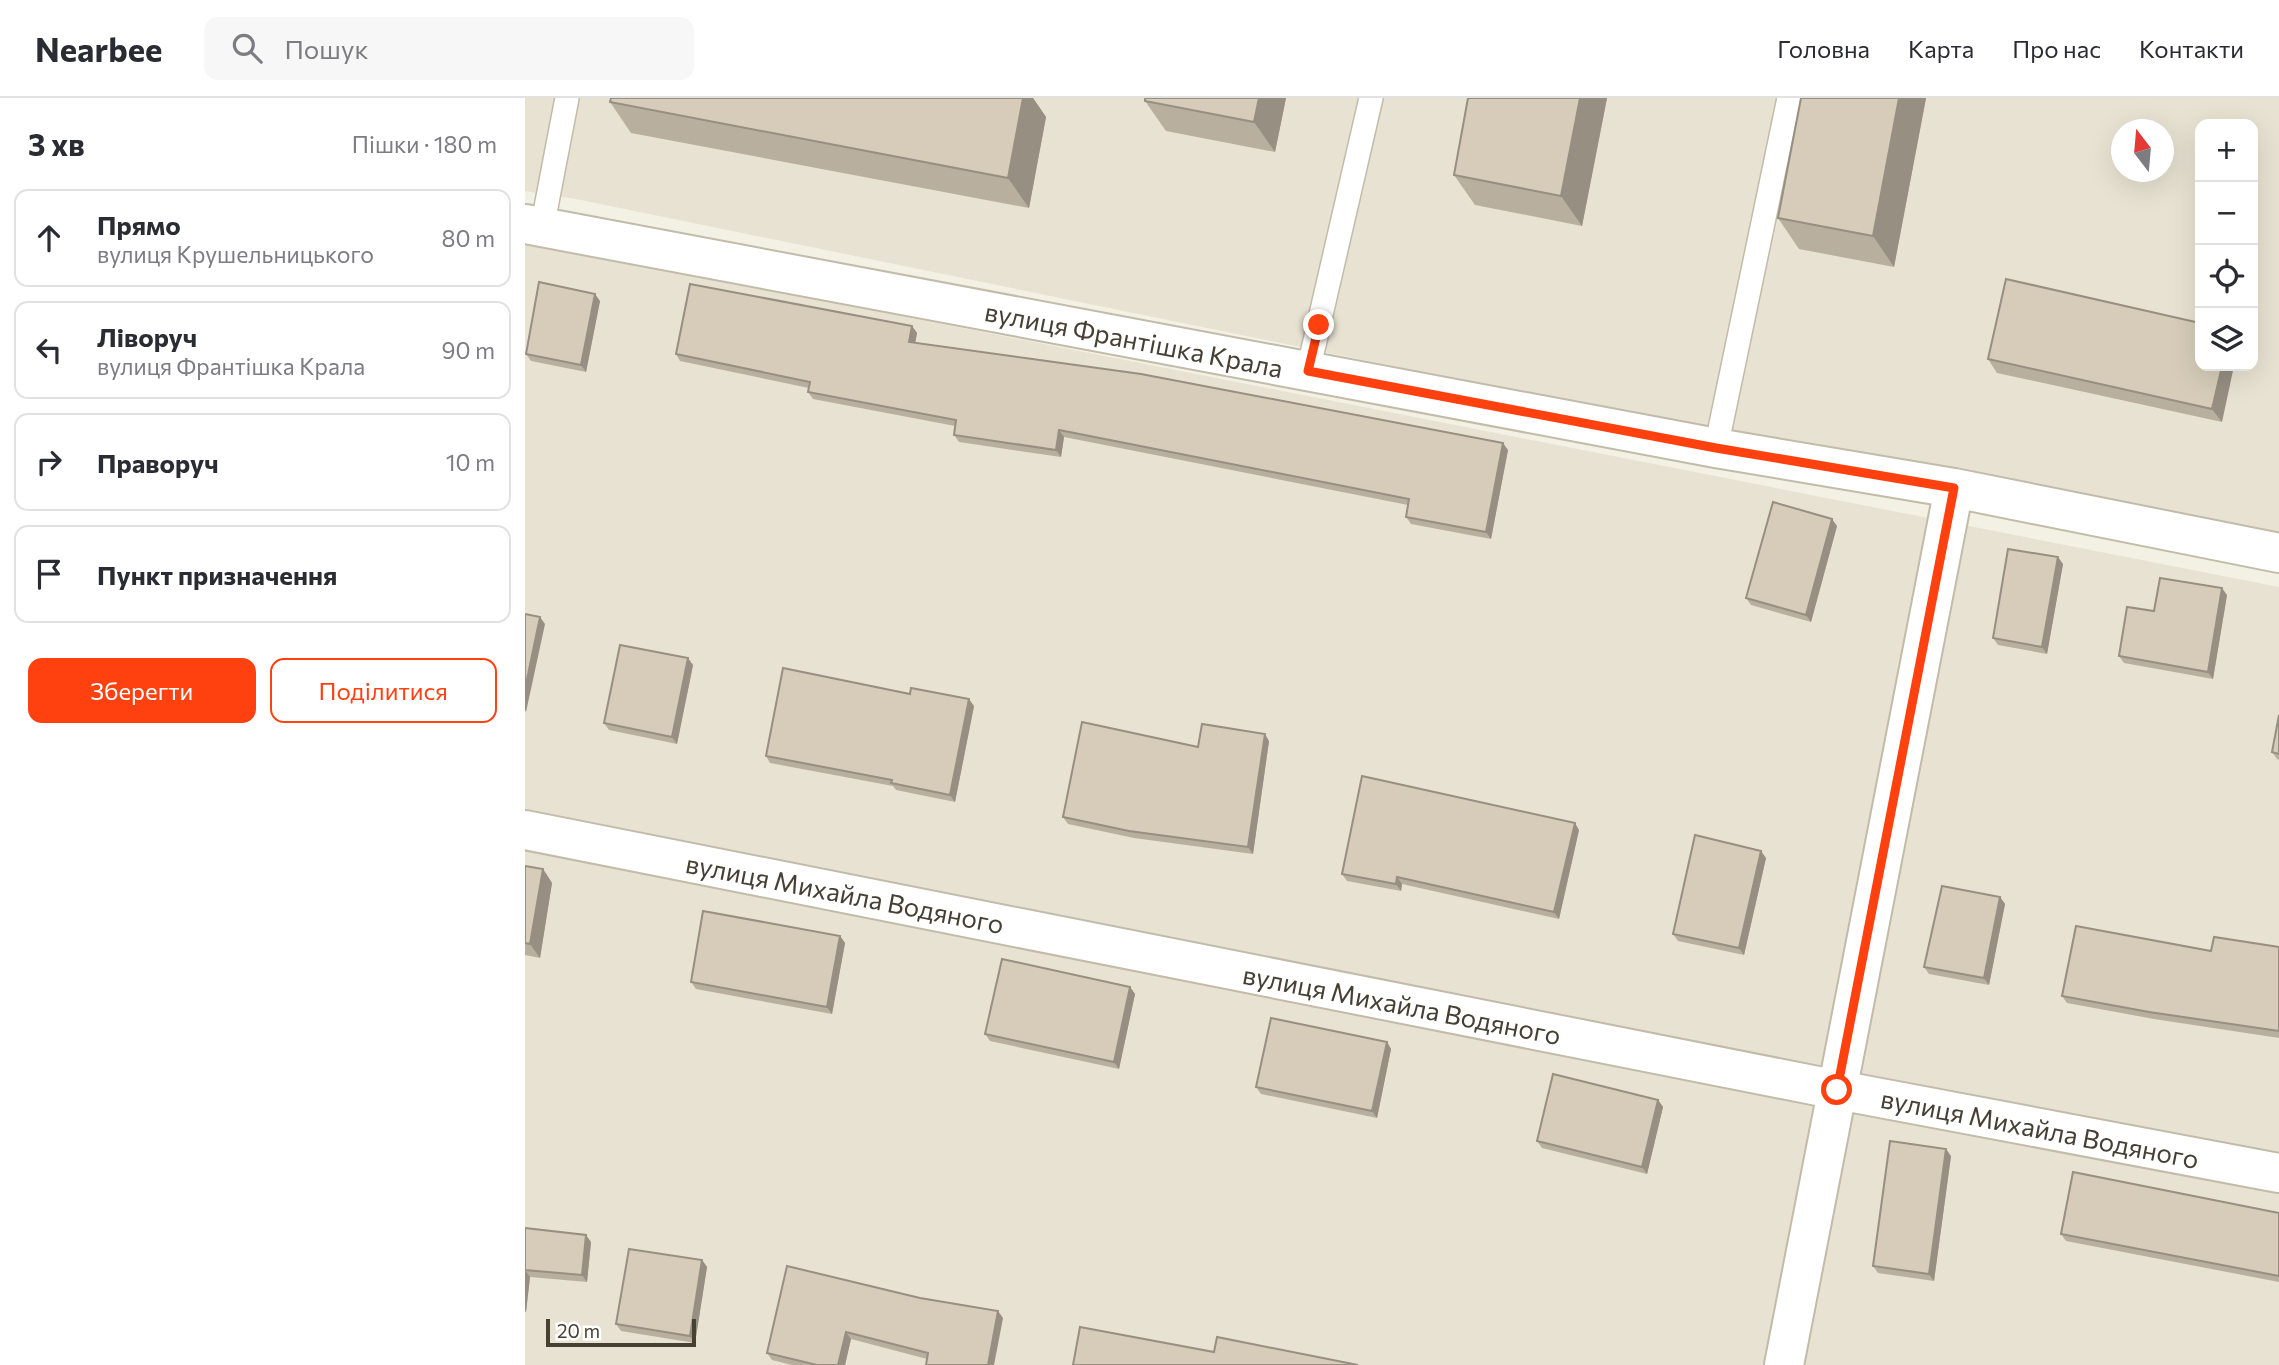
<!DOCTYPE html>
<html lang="uk">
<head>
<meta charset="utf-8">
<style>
  :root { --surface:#fff; --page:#f7f7f7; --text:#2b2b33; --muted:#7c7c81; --line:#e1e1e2; --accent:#ff4110 }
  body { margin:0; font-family:Commissioner,sans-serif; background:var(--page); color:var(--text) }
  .controls { position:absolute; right:21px; top:21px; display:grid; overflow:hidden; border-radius:14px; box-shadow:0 7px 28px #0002 }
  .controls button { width:63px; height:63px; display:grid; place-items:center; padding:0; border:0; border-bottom:2px solid var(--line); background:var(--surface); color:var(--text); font:35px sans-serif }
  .compass { position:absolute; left:1586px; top:21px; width:63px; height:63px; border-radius:50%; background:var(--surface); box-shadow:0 7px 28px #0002; rotate:344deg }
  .scale { position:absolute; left:21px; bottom:18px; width:150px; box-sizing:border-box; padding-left:7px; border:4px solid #464034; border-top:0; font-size:19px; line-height:24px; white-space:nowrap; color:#464034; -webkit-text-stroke:5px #fff; paint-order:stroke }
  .stop { position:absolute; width:21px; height:21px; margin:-16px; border:5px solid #ff4110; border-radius:50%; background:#fff }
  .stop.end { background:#ff4110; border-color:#fff; box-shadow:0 2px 7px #0008 }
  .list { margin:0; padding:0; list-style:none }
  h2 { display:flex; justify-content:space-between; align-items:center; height:91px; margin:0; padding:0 28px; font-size:30px }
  h2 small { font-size:23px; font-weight:400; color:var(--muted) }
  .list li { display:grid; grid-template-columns:46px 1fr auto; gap:21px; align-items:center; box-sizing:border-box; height:98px; margin:0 14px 14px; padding:0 14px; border:2px solid var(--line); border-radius:14px }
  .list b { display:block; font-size:26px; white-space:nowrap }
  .list p { margin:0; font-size:23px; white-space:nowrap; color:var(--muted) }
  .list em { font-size:23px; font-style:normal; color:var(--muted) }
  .actions { display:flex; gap:14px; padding:21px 28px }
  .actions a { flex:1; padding:16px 0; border:2px solid var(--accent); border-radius:14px; text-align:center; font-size:24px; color:var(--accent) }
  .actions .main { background:var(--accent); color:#fff }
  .icon { flex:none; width:38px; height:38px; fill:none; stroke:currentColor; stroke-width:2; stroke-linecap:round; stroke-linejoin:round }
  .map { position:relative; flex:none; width:1754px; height:1267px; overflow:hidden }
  header { display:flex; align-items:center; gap:42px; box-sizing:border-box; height:98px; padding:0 35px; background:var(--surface); border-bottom:2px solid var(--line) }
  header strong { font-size:33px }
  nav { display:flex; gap:38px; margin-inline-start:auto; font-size:24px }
  .search { width:490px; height:63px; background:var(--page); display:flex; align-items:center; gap:18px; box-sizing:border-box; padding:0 24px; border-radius:14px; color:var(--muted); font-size:26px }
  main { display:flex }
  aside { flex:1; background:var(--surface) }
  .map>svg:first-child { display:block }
  .residential { fill:#e8e2d2; fill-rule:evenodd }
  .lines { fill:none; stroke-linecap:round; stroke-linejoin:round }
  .lane-casing { stroke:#c2bba9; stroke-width:26 }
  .street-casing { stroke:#c2bba9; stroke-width:42 }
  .lane { stroke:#fff; stroke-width:23 }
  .street { stroke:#fff; stroke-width:38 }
  .wall { fill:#b8af9f }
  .shaded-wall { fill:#968f82 }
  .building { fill:#d6ccb9; stroke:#968f82; stroke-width:2 }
  .route { stroke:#ff4110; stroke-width:9 }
  .labels { text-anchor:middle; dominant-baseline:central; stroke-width:5; stroke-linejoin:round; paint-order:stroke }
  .street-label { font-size:26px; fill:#464034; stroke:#fff }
</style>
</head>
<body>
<header>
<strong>Nearbee</strong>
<div class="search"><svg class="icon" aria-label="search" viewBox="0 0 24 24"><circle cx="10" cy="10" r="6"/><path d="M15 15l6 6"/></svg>Пошук</div>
<nav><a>Головна</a><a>Карта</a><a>Про нас</a><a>Контакти</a></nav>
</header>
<main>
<aside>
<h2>3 хв<small>Пішки · 180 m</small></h2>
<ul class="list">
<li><svg class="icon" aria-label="ahead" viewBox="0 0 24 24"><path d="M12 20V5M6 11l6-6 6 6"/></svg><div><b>Прямо</b><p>вулиця Крушельницького</p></div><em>80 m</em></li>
<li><svg class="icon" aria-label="left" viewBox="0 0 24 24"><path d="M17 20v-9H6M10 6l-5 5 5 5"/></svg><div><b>Ліворуч</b><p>вулиця Франтішка Крала</p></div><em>90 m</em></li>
<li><svg class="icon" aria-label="right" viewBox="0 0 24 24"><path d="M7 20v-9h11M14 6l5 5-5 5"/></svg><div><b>Праворуч</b></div><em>10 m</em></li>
<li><svg class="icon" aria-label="arrive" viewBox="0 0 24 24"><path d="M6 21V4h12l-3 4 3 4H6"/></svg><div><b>Пункт призначення</b></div></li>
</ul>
<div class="actions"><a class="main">Зберегти</a><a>Поділитися</a></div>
</aside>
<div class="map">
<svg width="1754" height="1267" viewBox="0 0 1754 1267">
  <rect width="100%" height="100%" fill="#f3f0e4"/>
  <path class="residential" d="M 0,0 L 1754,0 L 1754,449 L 51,101 L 0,93 ZM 1675,26 L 1728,26 L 1728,268 L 1675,268 ZM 1596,32 L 1638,32 L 1638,74 L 1596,74 Z
    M 0,144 L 1754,489 L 1754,1267 L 0,1267 Z"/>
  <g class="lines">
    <g class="lane-casing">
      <path id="lane" d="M 17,130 L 42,0
        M 783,273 L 846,0
        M 1191,350 L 1264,0"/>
    </g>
    <g class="street-casing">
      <path id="street" d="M 0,126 L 1191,350 L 1429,390 L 1754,455
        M 0,732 L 1313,992 L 1754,1075
        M 1259,1267 L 1429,390"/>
    </g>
    <use href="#lane" class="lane"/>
    <use href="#street" class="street"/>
  </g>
  <path class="wall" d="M 86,0 L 508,0 L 521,19 L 504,110 L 106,35 L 85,4 Z
    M 761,0 L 750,54 L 641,33 L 620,3 Z
    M 943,0 L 1082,0 L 1057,128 L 950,107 L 929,77 Z
    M 1276,0 L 1401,0 L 1369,169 L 1274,151 L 1253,120 Z
    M 75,203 L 61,274 L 6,263 L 1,256 Z
    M 1675,225 L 1697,324 L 1472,275 L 1463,261 Z
    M 387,228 L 392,235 L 390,245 L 983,352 L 966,441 L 886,426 L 881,419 L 883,407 L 539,339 L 536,359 L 434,344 L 429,337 L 430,328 L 288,301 L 283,294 L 284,290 L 155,263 L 151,256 Z
    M 1312,428 L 1286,524 L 1226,507 L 1221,500 Z
    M 1538,466 L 1522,556 L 1473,547 L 1468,540 Z
    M 1702,497 L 1688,581 L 1599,565 L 1594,558 L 1629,513 Z
    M 168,567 L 152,646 L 84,632 L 79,625 Z
    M 449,608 L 430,704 L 371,692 L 368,688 L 245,665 L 241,658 Z
    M 1754,617 L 1754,662 L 1752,661 L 1747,654 Z
    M 744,643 L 728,756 L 609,740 L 543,726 L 538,719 L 673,649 Z
    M 1054,732 L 1034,821 L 877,786 L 876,793 L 822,783 L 817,776 Z
    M 1241,760 L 1219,857 L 1153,843 L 1148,836 Z
    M 0,768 L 18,771 L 27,785 L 15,860 L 0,857 Z
    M 1475,799 L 1480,806 L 1464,887 L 1404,876 L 1399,869 Z
    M 315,838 L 320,845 L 307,916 L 171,891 L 166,884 Z
    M 1754,849 L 1754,940 L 1629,921 L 1542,905 L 1537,898 L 1686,853 Z
    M 605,889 L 610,896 L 594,971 L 465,943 L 460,936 Z
    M 862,944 L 866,951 L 852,1020 L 736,996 L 731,989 Z
    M 1133,1002 L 1138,1009 L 1122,1076 L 1017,1050 L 1012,1043 Z
    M 1426,1058 L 1409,1183 L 1353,1175 L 1348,1168 Z
    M 1754,1115 L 1754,1184 L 1541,1143 L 1536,1136 Z
    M 0,1130 L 66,1144 L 62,1184 L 5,1179 L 1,1214 L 0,1214 Z
    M 177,1162 L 182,1169 L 170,1245 L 96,1233 L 91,1226 Z
    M 262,1168 L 478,1220 L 402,1261 L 326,1241 L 320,1267 L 267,1267 L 247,1262 L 242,1255 Z"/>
  <path class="shaded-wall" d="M 498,0 L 508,0 L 521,19 L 504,110 L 483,80 Z
    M 734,0 L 761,0 L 750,54 L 729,24 Z
    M 1055,0 L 1082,0 L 1057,128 L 1036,98 Z
    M 1374,0 L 1401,0 L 1369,169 L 1348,138 Z
    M 70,196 L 75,203 L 61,274 L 56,267 Z
    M 387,228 L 392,235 L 389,251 L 384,244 Z
    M 1697,268 L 1709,268 L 1697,324 L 1687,311 Z
    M 534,332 L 539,339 L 536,359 L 531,352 Z
    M 978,345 L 983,352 L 966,441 L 961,434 Z
    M 1307,421 L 1312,428 L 1286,524 L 1281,517 Z
    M 1533,459 L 1538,466 L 1522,556 L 1517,549 Z
    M 1697,490 L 1702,497 L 1688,581 L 1683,574 Z
    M 15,519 L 20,526 L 1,614 L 0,612 L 0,591 Z
    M 163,560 L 168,567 L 152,646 L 147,639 Z
    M 444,601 L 449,608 L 430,704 L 425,697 Z
    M 740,636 L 744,643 L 728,756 L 723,749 Z
    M 1050,725 L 1054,732 L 1034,821 L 1029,814 Z
    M 1236,753 L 1241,760 L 1219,857 L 1214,850 Z
    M 18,771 L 27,785 L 15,860 L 5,846 Z
    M 872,779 L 877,786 L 876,793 L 871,786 Z
    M 1475,799 L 1480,806 L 1464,887 L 1459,880 Z
    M 315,838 L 320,845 L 307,916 L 302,909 Z
    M 605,889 L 610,896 L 594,971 L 589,964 Z
    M 862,944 L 866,951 L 852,1020 L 847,1013 Z
    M 1133,1002 L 1138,1009 L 1122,1076 L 1117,1069 Z
    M 1421,1051 L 1426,1058 L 1409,1183 L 1404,1176 Z
    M 61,1137 L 66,1144 L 62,1184 L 57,1177 Z
    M 177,1162 L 182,1169 L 170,1245 L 165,1238 Z
    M 0,1172 L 5,1179 L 1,1214 L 0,1212 Z
    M 473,1213 L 478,1220 L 469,1267 L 463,1267 Z
    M 321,1234 L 326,1241 L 320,1267 L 313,1267 Z"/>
  <path class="building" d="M 86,0 L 498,0 L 483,80 L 85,4 Z
    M 620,0 L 734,0 L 729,24 L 620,3 Z
    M 943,0 L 1055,0 L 1036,98 L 929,77 Z
    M 1276,0 L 1374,0 L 1348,138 L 1253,120 Z
    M 1481,181 L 1675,225 L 1675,268 L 1697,268 L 1687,311 L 1463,261 Z
    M 14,184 L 70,196 L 56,267 L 1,256 Z
    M 165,186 L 387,228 L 384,244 L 616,276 L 978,345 L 961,434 L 881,419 L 884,401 L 534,332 L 531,352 L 429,337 L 431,322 L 283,294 L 285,284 L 151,256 Z
    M 1248,404 L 1307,421 L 1281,517 L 1221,500 Z
    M 1483,451 L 1533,459 L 1517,549 L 1468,540 Z
    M 1635,480 L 1697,490 L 1683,574 L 1594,558 L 1602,509 L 1629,513 Z
    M 0,516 L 15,519 L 0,591 Z
    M 95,547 L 163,560 L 147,639 L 79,625 Z
    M 258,570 L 385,596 L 386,590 L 444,601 L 425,697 L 366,685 L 367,682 L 241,658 Z
    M 1754,617 L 1754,656 L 1747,654 Z
    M 557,624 L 673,649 L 677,626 L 740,636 L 723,749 L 604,733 L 538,719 Z
    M 837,678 L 1050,725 L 1029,814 L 872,779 L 871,786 L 817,776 Z
    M 1170,737 L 1236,753 L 1214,850 L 1148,836 Z
    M 0,768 L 18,771 L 5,846 L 0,845 Z
    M 1417,788 L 1475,799 L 1459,880 L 1399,869 Z
    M 178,813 L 315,838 L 302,909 L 166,884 Z
    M 1551,828 L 1686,853 L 1689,839 L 1754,849 L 1754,933 L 1624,914 L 1537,898 Z
    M 477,861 L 605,889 L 589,964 L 460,936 Z
    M 746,920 L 862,944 L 847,1013 L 731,989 Z
    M 1028,976 L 1133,1002 L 1117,1069 L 1012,1043 Z
    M 1365,1043 L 1421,1051 L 1404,1176 L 1348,1168 Z
    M 1548,1074 L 1754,1115 L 1754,1178 L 1536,1136 Z
    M 0,1130 L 61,1137 L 57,1177 L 0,1172 L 0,1174 Z
    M 104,1151 L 177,1162 L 165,1238 L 91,1226 Z
    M 262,1168 L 395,1200 L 473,1213 L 463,1267 L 401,1267 L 403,1255 L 321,1234 L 313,1267 L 292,1267 L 242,1255 Z
    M 555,1229 L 689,1254 L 692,1239 L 833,1267 L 548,1267 Z"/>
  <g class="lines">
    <path class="route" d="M 794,227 L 783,273 L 1191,350 L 1429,390 L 1312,992"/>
  </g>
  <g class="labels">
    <g class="street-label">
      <text transform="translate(609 241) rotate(11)">вулиця Франтішка Крала</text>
      <text transform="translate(320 795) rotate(11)">вулиця Михайла Водяного</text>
      <text transform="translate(877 906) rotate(11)">вулиця Михайла Водяного</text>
      <text transform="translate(1515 1030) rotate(11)">вулиця Михайла Водяного</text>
    </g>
  </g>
</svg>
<div class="controls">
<button>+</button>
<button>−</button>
<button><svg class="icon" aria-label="locate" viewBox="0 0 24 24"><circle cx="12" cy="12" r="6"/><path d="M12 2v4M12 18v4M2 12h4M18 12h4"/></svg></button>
<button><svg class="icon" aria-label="layers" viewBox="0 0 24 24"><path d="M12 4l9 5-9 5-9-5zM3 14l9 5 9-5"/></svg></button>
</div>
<svg class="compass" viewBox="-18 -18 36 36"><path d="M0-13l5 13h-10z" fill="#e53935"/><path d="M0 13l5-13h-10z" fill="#7c7c81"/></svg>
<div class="scale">20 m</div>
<div class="stop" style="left:1312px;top:992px"></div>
<div class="stop end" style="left:794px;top:227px"></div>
</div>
</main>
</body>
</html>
